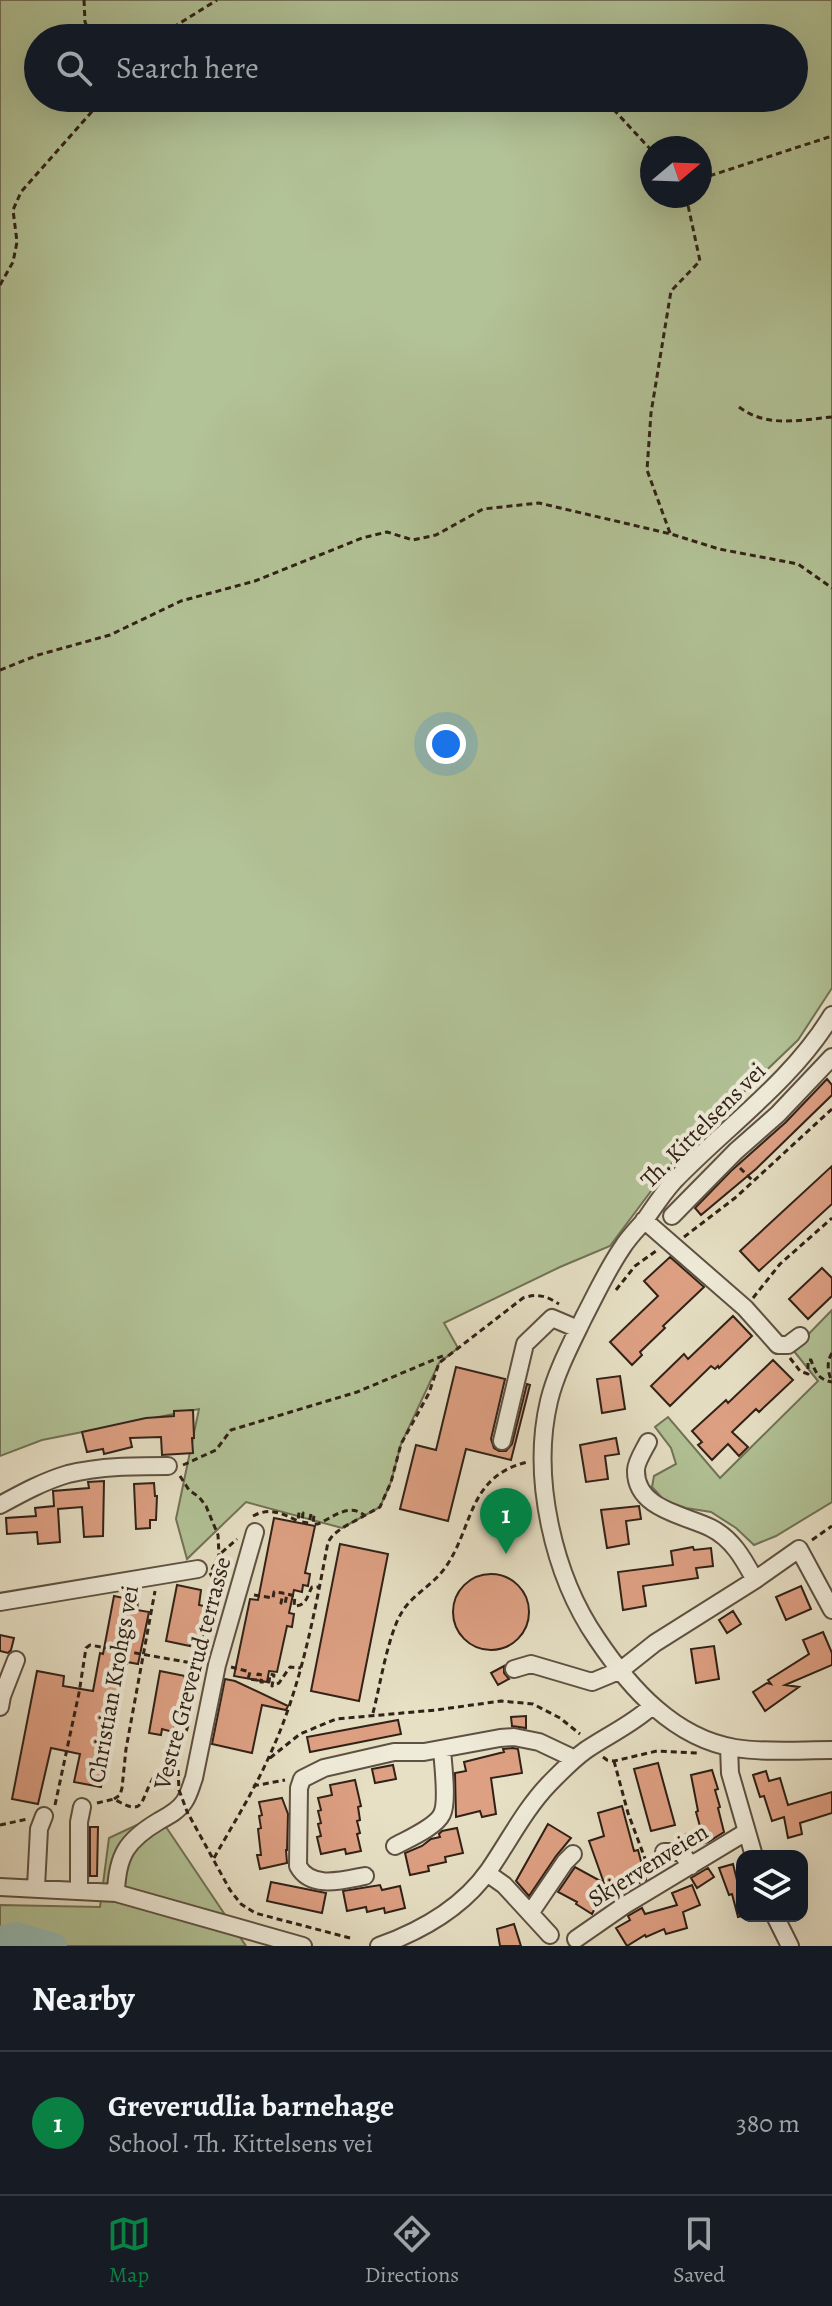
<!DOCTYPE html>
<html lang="en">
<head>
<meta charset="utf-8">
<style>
  :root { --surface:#171b24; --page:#20242c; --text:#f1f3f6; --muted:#9ea1a6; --line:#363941; --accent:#0b8043 }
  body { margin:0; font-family:Alegreya,serif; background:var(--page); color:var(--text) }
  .controls { position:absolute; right:24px; bottom:24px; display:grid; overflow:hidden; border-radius:16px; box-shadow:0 8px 32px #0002 }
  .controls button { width:72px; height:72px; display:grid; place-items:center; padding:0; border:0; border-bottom:2px solid var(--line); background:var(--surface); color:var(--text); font:40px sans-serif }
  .compass { position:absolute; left:640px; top:136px; width:72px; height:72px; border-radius:50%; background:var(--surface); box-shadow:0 8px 32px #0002; rotate:71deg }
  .you { position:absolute; left:446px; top:744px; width:28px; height:28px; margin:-20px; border:6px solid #fff; border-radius:50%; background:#1a73e8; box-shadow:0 0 0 12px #1a73e833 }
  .badge { display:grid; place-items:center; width:52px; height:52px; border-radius:50%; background:var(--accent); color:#fff; font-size:26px; font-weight:700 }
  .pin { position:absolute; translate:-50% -66px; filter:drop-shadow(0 2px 4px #0008) }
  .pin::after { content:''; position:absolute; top:42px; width:28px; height:24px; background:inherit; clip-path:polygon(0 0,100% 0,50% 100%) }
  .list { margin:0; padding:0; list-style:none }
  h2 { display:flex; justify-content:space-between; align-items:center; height:104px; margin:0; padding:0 32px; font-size:34px }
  h2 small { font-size:26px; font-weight:400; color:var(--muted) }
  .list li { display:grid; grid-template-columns:52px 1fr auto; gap:24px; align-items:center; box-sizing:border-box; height:144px; padding:0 32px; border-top:2px solid var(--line) }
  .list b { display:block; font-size:30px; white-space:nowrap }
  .list p { margin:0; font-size:26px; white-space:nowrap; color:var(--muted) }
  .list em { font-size:26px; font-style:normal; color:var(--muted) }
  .icon { flex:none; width:44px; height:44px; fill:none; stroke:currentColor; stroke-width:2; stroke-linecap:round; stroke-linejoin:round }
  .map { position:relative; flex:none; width:832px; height:1946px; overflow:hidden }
  .search { position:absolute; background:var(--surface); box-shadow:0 8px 32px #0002; left:24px; right:24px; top:24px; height:88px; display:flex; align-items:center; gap:20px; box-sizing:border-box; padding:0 28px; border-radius:44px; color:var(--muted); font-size:30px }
  .sheet { height:248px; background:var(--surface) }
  nav { display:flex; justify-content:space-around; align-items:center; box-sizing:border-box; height:112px; border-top:2px solid var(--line); background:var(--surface); font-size:22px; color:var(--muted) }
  nav a { display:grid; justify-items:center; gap:4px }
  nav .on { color:var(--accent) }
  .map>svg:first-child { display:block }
  .green { fill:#b2c397; stroke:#717257; stroke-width:2; fill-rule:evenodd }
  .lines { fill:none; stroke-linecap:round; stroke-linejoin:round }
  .river { stroke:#97bdb7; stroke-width:26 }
  .building { fill:#dea083; stroke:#302117; stroke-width:2 }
  .minor-casing { stroke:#5e5142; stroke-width:20 }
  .path { stroke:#302117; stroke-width:3; stroke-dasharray:6 4; stroke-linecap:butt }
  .minor { stroke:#efebd9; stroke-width:16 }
  .path-bridge { stroke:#302117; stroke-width:3; stroke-dasharray:6 4; stroke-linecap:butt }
  .labels { text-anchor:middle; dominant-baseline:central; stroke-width:8; stroke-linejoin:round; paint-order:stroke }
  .street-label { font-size:24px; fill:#302117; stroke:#efebd9 }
</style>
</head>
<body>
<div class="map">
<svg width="832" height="1946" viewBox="0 0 832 1946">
  <rect width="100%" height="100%" fill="#e7e0c5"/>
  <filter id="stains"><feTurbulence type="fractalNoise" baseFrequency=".0025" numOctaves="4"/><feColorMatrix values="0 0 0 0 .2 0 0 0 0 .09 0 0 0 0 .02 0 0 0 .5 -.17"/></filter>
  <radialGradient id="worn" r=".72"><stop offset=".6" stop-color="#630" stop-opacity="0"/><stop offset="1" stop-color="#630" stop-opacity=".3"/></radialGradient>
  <path class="green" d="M 0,0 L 832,0 L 832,988 L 798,1040 L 678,1155 L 610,1246 L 560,1267 L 444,1323 L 458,1348 L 439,1363 L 401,1444 L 391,1482 L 380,1507 L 342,1528 L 246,1502 L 187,1559 L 176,1519 L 199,1409 L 42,1440 L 0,1456 ZM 38,38 L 794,38 L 794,98 L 38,98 ZM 652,148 L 700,148 L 700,196 L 652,196 Z
    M 832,1310 L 832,1502 L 776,1536 L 754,1545 L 736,1528 L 711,1512 L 686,1508 L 664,1500 L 652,1487 L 654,1476 L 676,1464 L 671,1448 L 655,1427 L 668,1417 L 720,1478 L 818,1381 L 793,1350 Z
    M 158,1815 L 246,1946 L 0,1946 L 0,1905 L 100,1907 L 109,1838 Z"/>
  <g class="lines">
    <path class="river" d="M 0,1939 L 16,1935 L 54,1946"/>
  </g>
  <path class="building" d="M 827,1079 L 832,1085 L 832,1095 L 756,1169 L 701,1215 L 695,1208 L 731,1171 L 786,1122 Z
    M 832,1166 L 832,1204 L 759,1271 L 740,1251 Z
    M 670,1257 L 704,1287 L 663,1326 L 665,1328 L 640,1352 L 642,1355 L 632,1365 L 610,1342 L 658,1296 L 644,1281 Z
    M 822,1268 L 832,1278 L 832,1296 L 808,1319 L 789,1299 Z
    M 733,1316 L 752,1336 L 719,1368 L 718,1366 L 715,1369 L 711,1366 L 670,1406 L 651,1386 L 684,1354 L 688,1359 Z
    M 773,1360 L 793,1380 L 759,1412 L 756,1409 L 732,1432 L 748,1447 L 739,1456 L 728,1444 L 712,1460 L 698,1445 L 702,1442 L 692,1431 L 726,1400 L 728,1403 Z
    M 456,1367 L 505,1379 L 491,1439 L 494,1448 L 499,1451 L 506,1451 L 512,1444 L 527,1384 L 530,1385 L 511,1460 L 466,1449 L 448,1521 L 400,1509 L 416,1445 L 436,1450 Z
    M 620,1376 L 625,1409 L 602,1413 L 597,1379 Z
    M 193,1410 L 194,1438 L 192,1438 L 193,1453 L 162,1455 L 161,1437 L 130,1438 L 132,1447 L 104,1454 L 103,1449 L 87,1452 L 82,1432 L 146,1418 L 174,1416 L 174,1411 Z
    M 616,1438 L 619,1454 L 605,1456 L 608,1479 L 586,1482 L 580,1445 Z
    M 104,1481 L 103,1536 L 84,1537 L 82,1507 L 58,1509 L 60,1542 L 38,1544 L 37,1532 L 7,1534 L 6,1518 L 36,1516 L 35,1508 L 54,1506 L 53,1491 L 89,1488 L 88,1482 Z
    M 154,1483 L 155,1496 L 157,1496 L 156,1520 L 150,1520 L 150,1528 L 136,1529 L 134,1484 Z
    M 639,1506 L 641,1519 L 626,1521 L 629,1544 L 607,1548 L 601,1510 Z
    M 274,1518 L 315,1526 L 305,1573 L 310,1574 L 308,1586 L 303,1585 L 302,1592 L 294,1590 L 289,1613 L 294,1614 L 292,1627 L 287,1626 L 277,1672 L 269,1671 L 267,1682 L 234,1676 L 250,1599 L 258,1600 Z
    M 340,1544 L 388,1554 L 359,1701 L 311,1691 Z
    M 693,1547 L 694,1550 L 711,1548 L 713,1566 L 696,1568 L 698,1578 L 643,1586 L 646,1606 L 623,1610 L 618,1572 L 673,1565 L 671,1551 Z
    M453 1612a38 38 0 1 1 76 0a38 38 0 1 1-76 0Z
    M 177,1585 L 201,1590 L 199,1605 L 209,1607 L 202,1639 L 193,1637 L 190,1646 L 166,1641 Z
    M 801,1586 L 811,1609 L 786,1620 L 776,1597 Z
    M 114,1596 L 138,1601 L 137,1610 L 149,1612 L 138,1664 L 127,1662 L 101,1787 L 74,1782 L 80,1754 L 51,1748 L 38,1804 L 12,1799 L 37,1671 L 64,1676 L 63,1686 L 93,1691 L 100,1653 L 103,1654 Z
    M 733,1611 L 741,1624 L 727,1633 L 719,1620 Z
    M 823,1632 L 832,1653 L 832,1665 L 785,1685 L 799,1687 L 765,1711 L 753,1692 L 767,1683 L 771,1684 L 768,1680 L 809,1654 L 803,1640 Z
    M 0,1635 L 14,1638 L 11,1650 L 8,1653 L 0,1651 Z
    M 714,1646 L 719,1679 L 696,1683 L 691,1649 Z
    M 504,1666 L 504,1673 L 509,1679 L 498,1685 L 491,1673 Z
    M 160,1671 L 185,1676 L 173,1732 L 162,1729 L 161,1735 L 149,1733 Z
    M 225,1679 L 235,1681 L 288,1706 L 286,1710 L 262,1705 L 252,1753 L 212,1744 Z
    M 526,1716 L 526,1728 L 512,1726 L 511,1717 Z
    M 398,1720 L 401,1734 L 310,1752 L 307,1737 Z
    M 513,1748 L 518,1749 L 522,1773 L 491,1778 L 496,1814 L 482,1817 L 480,1811 L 456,1817 L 455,1773 L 466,1771 L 464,1762 L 504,1752 L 503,1749 Z
    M 658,1763 L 675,1825 L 651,1831 L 634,1769 Z
    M 393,1765 L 396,1779 L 375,1783 L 372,1769 Z
    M 712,1770 L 718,1789 L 715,1790 L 720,1807 L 718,1808 L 724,1832 L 708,1842 L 691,1847 L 686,1834 L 701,1830 L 696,1812 L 698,1811 L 691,1775 Z
    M 766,1771 L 769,1781 L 780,1778 L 788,1805 L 832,1792 L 832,1813 L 800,1823 L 802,1834 L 788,1838 L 784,1817 L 772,1821 L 764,1796 L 760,1797 L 753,1775 Z
    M 355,1780 L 361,1806 L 358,1807 L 360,1820 L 357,1821 L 360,1833 L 357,1834 L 361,1851 L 346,1854 L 345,1849 L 321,1854 L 317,1837 L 321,1836 L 318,1824 L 321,1823 L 318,1811 L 321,1810 L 318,1798 L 332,1795 L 330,1785 Z
    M 282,1798 L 288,1814 L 287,1850 L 286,1850 L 287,1863 L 260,1869 L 257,1855 L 261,1855 L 258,1829 L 261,1828 L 259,1816 L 262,1815 L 259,1802 Z
    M 622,1806 L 634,1851 L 638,1850 L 646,1880 L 634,1885 L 634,1886 L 618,1896 L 614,1884 L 600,1908 L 596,1906 L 592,1914 L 576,1904 L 577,1902 L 558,1892 L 575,1867 L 604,1883 L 589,1841 L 604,1836 L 598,1813 Z
    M 548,1824 L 571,1838 L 556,1856 L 529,1896 L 516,1881 Z
    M 90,1827 L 98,1827 L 97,1876 L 90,1876 Z
    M 457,1828 L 463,1853 L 445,1857 L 446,1862 L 428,1866 L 429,1871 L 410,1875 L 405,1853 L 422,1846 L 431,1839 L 440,1837 L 439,1834 L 442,1831 Z
    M 733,1864 L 737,1880 L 742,1879 L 742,1916 L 738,1917 L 732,1894 L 729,1895 L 719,1868 Z
    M 708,1868 L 714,1877 L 697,1888 L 691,1878 Z
    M 271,1882 L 326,1893 L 322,1913 L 267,1901 Z
    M 380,1885 L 382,1890 L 400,1886 L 405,1908 L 385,1913 L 384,1908 L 367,1912 L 366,1907 L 347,1911 L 343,1891 Z
    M 692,1885 L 700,1905 L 683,1912 L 687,1928 L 666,1934 L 664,1929 L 646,1937 L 645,1935 L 627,1946 L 616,1928 L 630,1920 L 628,1916 L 642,1908 L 645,1914 L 677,1905 L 672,1893 Z
    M 514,1924 L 521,1946 L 500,1946 L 497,1929 Z"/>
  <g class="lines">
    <g class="minor-casing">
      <path id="minor" d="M 832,1015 C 792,1081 727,1126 674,1181 C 663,1193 654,1207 645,1220 C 637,1229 628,1238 622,1248 C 607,1270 596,1294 584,1317 C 571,1344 556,1372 549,1401 C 531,1477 553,1575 597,1639 C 630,1688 674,1738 735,1748 C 767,1753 800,1750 832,1750
        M 672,1216 L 736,1151 L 778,1114 L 832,1057
        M 644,1220 L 745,1308 L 778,1345 L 788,1345 L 800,1336
        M 502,1441 L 525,1344 L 552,1318 L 578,1329
        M 648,1442 C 644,1450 636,1462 636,1470 C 635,1509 685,1515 711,1528 C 733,1539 744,1560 755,1580
        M 0,1505 C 22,1493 44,1481 68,1474 C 101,1466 135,1466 168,1466
        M 0,1602 L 198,1569
        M 514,1669 L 531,1664 L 592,1682 L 621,1670 L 655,1643 L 755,1580 L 799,1549 L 832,1610
        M 0,1707 L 2,1696 L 16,1660
        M 729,1747 L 730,1773 L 754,1856
        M 395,1846 C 408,1839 436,1827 442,1814 C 448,1802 443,1764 442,1750
        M 664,1852 L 681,1852 L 691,1866
        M 487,1873 L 504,1885 L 550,1935
        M 365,1876 C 344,1880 311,1890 298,1866 L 299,1788 L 302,1779 L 324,1768 L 394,1752 L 424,1752 L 500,1738 L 514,1737 L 539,1742 L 575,1759
        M 0,1887 L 116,1893 L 303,1946
        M 36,1887 L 39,1829 L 44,1816
        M 79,1890 L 79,1822 L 82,1807
        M 116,1893 C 117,1855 127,1840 159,1821 C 168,1816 178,1811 184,1802 C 189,1795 191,1786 194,1778 L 217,1665 L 255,1532
        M 531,1912 L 565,1862 L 573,1854
        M 775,1916 L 790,1946
        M 576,1939 L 625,1905 L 746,1832
        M 379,1946 C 421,1931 463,1907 489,1870 C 509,1841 525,1809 549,1784 C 561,1772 572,1760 586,1750 C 608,1735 633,1724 652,1706"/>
    </g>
    <path class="path" d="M 84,0 L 85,22 L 92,38
      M 156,38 L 217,0
      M 597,98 L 615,111 L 652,151
      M 700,179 L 832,136
      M 0,285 L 13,262 L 17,242 L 13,210 L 21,192 L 104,98
      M 739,407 C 767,428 799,420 832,417
      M 670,533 L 647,470 L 651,413 L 671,291 L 700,261 L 686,196
      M 0,670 L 38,655 L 110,635 L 181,601 L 255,581 L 362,538 L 387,532 L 413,540 L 436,535 L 483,509 L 539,503 L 671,534 L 719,549 L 798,564 L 832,588
      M 740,1168 L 754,1182
      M 684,1237 L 735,1198 L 832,1109
      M 616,1290 L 635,1266 L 656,1251
      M 753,1298 L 780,1264 L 832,1218
      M 832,1353 C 826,1362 828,1373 832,1382
      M 790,1358 L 800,1371 L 808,1374 L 808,1360 L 811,1360 C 815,1372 819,1380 832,1382
      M 183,1465 L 216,1450 L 231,1430 L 357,1392 L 445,1355
      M 180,1476 L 189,1490 L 199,1497 L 206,1506 L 218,1535 L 219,1555
      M 253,1516 C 270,1507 281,1513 298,1521 L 299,1512 L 303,1513 L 302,1522 L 309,1523 L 311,1514 L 314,1515 L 313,1524 L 318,1524 C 333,1517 349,1503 364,1515
      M 812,1540 L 832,1526
      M 212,1570 L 219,1555 L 237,1539
      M 210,1573 C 219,1589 214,1607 212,1624
      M 254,1595 L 273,1598 L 274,1592 L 283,1593 L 281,1603 L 285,1604 L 287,1594 L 295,1596 L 294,1606 C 307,1606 307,1596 312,1587 L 318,1587
      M 231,1667 L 250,1672 L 248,1679 L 257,1680 L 258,1674 L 262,1675 L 261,1682 L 269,1682 L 270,1674 L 274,1675 L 272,1686 L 279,1683 L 290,1667 L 301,1668
      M 373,1713 C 380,1686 388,1634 402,1612 C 412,1595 433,1585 445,1568 C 474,1527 467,1476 528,1462
      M 603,1757 L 607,1760 L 614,1761 L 657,1751 L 697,1753
      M 270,1758 L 300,1734 L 336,1719 L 436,1710 L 501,1701 L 533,1704 L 560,1718 L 580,1734
      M 178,1760 L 188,1725
      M 614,1761 L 628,1813 L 650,1872
      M 253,1786 L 285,1780
      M 114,1799 L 120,1795 L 122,1788 L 126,1749 L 155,1591
      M 97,1803 L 114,1799 C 143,1816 140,1804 150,1784 C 156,1771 167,1765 178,1758 L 178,1770
      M 55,1805 L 79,1693 L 86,1648 L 90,1645 L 203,1665
      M 190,1817 L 230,1890 L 241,1904 L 255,1913 L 350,1938
      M 0,1825 L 28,1819
      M 214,1858 C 232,1826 252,1794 267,1761 C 300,1692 314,1617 328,1542 L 333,1535 L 342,1528 L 380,1507 L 391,1482 L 401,1444 L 429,1393 L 439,1363 L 523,1298 C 538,1293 546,1296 559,1304"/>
    <use href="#minor" class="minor"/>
    <path class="path-bridge" d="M 178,1770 L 179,1790 L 188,1814"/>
  </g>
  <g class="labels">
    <g class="street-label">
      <text transform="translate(703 1125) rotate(-45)">Th. Kittelsens vei</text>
      <text transform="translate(192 1673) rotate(-75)">Vestre Greverud terrasse</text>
      <text transform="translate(113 1684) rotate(-80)">Christian Krohgs vei</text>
      <text transform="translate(648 1865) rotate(-32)">Skjervenveien</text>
    </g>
  </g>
  <rect width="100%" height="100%" filter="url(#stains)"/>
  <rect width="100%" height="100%" fill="url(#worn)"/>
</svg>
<div class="controls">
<button><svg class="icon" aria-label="layers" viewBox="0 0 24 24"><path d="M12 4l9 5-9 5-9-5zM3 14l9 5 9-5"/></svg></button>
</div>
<svg class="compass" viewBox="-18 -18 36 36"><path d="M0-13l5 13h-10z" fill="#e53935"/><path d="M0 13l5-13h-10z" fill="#9ea1a6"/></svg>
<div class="you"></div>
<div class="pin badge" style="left:506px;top:1554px">1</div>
<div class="search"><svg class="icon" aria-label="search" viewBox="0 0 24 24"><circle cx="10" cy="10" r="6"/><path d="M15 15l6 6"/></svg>Search here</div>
</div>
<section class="sheet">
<h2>Nearby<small></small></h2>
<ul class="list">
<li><span class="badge">1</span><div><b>Greverudlia barnehage</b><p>School · Th. Kittelsens vei</p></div><em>380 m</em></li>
</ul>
</section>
<nav>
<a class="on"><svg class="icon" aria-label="map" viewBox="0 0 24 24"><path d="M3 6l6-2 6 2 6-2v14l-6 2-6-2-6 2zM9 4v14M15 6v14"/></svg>Map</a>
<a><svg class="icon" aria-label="directions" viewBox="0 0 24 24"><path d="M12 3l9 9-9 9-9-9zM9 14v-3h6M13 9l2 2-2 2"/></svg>Directions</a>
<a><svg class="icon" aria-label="saved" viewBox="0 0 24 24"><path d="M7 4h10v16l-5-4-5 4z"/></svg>Saved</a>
</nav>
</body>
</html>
